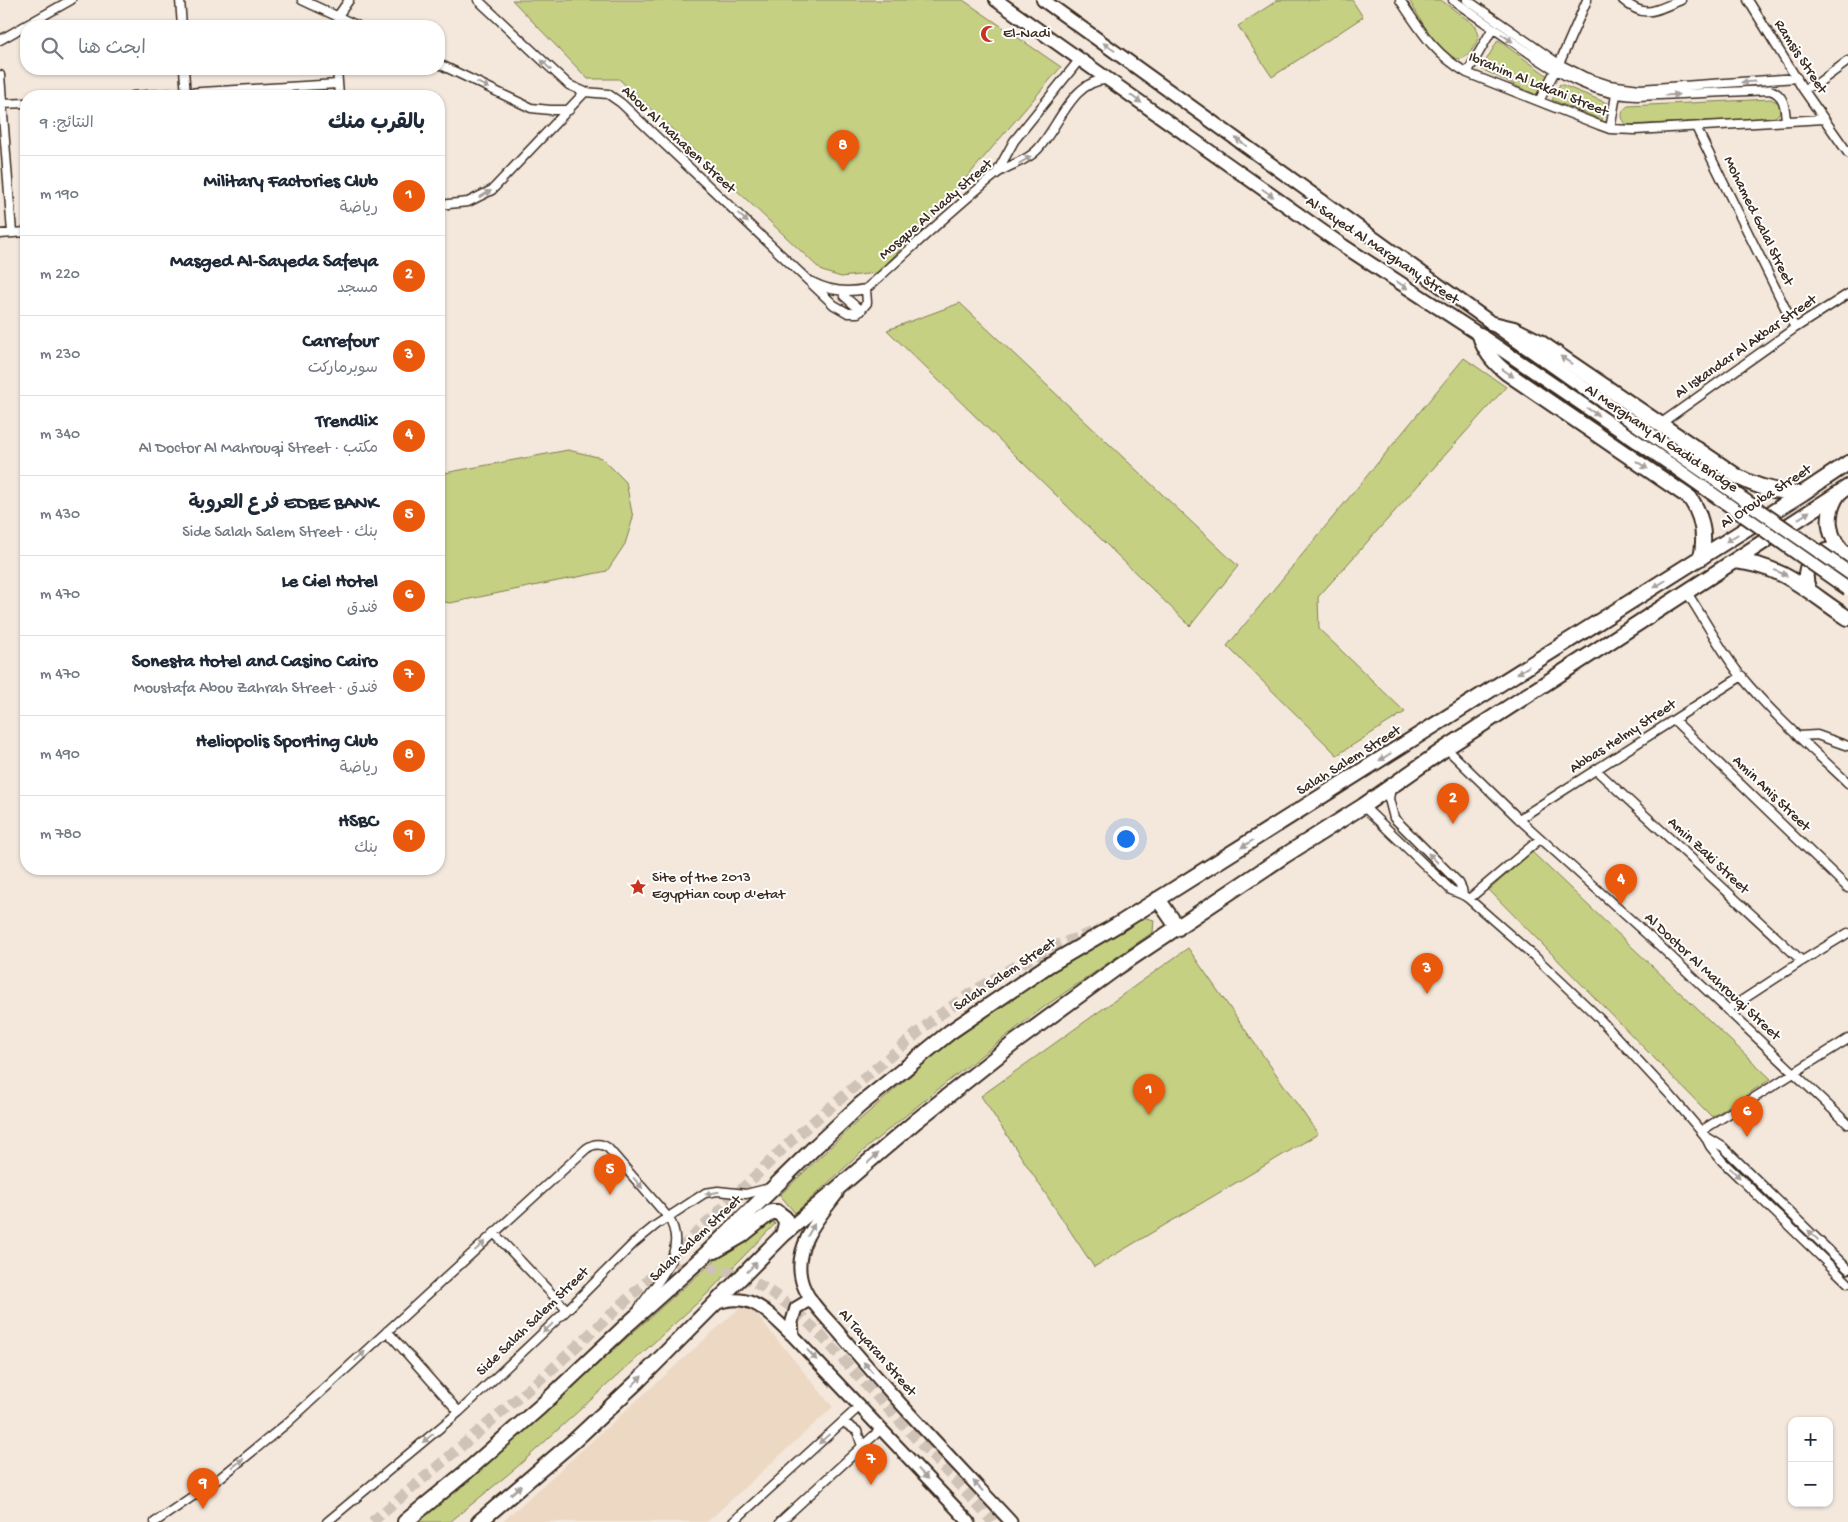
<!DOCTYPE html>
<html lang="ar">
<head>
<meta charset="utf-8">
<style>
  :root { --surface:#fff; --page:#f6f6f7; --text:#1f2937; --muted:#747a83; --line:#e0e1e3; --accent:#ea580c }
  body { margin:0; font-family:"Gochi Hand","Playpen Sans Arabic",sans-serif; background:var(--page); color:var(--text); direction:rtl }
  .controls { position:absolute; right:15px; bottom:15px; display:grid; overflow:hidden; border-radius:10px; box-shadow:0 1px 4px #0004 }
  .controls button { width:45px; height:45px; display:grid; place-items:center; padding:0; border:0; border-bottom:1px solid var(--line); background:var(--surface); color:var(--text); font:25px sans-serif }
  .you { position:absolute; left:1125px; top:838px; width:18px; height:18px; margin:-12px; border:4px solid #fff; border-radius:50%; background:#1a73e8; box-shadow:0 0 0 8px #1a73e833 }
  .badge { display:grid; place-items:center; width:32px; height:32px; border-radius:50%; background:var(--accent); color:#fff; font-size:16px; font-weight:700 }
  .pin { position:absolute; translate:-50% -41px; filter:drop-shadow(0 1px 2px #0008) }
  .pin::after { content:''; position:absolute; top:26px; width:18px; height:15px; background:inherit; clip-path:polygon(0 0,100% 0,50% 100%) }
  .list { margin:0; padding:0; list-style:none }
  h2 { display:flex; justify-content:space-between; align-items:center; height:65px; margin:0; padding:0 20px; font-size:21px }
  h2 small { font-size:16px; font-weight:400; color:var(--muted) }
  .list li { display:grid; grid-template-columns:32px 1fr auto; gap:15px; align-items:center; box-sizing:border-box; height:80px; padding:0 20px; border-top:1px solid var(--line) }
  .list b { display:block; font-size:19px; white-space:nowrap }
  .list p { margin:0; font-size:16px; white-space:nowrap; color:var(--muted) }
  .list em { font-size:16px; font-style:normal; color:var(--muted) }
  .icon { flex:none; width:28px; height:28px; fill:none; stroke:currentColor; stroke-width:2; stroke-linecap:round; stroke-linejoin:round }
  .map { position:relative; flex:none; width:1848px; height:1522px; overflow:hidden; direction:ltr }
  .search { position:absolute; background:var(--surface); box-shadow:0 1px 4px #0004; left:20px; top:20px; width:425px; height:55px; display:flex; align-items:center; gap:12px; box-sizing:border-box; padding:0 18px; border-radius:20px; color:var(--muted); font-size:19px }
  .panel { position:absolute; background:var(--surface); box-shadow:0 1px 4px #0004; left:20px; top:90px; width:425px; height:785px; border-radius:20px; direction:rtl }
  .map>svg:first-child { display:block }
  .built { fill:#edd8c4 }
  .green { fill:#c5d083; stroke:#807d50 }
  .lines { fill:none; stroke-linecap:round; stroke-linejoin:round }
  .secondary-tunnel { stroke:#cfc2b6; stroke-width:11; stroke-dasharray:11 5.5; stroke-linecap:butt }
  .minor-casing { stroke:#3b2a1e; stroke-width:11 }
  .secondary-casing { stroke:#3b2a1e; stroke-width:15 }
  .primary-casing { stroke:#3b2a1e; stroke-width:16 }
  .trunk-casing { stroke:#3b2a1e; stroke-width:18 }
  .minor { stroke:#fff; stroke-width:8 }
  .secondary { stroke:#fff; stroke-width:11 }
  .primary { stroke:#fff; stroke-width:12 }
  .trunk { stroke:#fff; stroke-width:14 }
  .primary-bridge-casing { stroke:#3b2a1e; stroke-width:16; stroke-linecap:butt }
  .primary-bridge { stroke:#fff; stroke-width:12 }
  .oneway { fill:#a79f9a }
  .labels { text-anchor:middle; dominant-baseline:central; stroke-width:4; stroke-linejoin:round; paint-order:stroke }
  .poi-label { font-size:15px; fill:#3b2a1e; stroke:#fff; text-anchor:start }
  .street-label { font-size:15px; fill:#3b2a1e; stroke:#fff }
</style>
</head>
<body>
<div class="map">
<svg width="1848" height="1522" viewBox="0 0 1848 1522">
  <rect width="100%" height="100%" fill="#f4e8dc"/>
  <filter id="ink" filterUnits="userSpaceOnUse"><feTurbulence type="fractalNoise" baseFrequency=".02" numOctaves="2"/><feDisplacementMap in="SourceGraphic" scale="10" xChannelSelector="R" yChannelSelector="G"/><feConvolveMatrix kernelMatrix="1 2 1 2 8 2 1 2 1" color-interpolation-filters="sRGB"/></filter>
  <g filter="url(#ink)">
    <path class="built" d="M 746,1302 L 833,1407 L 707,1522 L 502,1522 Z"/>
    <path class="green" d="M 512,0 L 963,0 L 1061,67 L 933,217 L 877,273 L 841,277 L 822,271 L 619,79 L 588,79 Z
      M 1278,0 L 1352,0 L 1363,17 L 1272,77 L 1238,26 Z
      M 1409,0 L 1441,0 L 1476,26 L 1479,36 C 1457,95 1424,24 1409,0 Z
      M 1498,40 L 1548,76 L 1536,95 L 1481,69 Z
      M 1560,84 L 1607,103 L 1602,120 L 1552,100 Z
      M 1771,99 L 1779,103 L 1781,109 L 1778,115 L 1773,118 L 1628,125 C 1620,120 1620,111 1628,106 Z
      M 960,303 L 1238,566 L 1190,626 L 887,330 Z
      M 1464,358 L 1506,387 L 1318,597 L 1319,629 L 1405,712 L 1337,755 L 1227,646 Z
      M 568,450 L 602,458 L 626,482 L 633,518 L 625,544 L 607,571 L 450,603 L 439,601 L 439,474 Z
      M 1532,852 L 1771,1079 L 1712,1117 L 1489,890 Z
      M 1143,917 L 1154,920 L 1153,932 L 1044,1007 L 947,1082 L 872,1143 L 795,1213 L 780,1195 L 849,1129 L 939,1051 L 1028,985 Z
      M 1188,948 L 1318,1134 L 1094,1267 L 981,1096 Z
      M 766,1216 L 775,1224 L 705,1296 L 517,1467 L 450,1522 L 412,1522 C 534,1425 647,1317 766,1216 Z"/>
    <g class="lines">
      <path class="secondary-tunnel" d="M 659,1270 C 688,1266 717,1265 745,1278 C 795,1300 830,1346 866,1385 C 909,1431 951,1476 993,1522
        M 372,1522 L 551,1370 L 659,1270 L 793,1139 L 935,1018 L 974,991 L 1012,968 L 1060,944 L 1104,928"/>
      <g class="minor-casing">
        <path id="minor" d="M 180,0 L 182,26
          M 302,0 L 358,26
          M 478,0 L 569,85 L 585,92 L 608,94 L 621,103 L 834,305 L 848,313 L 858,313 L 867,303 L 866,289
          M 1400,0 C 1421,31 1434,54 1467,73 L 1599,125 L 1610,129 L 1635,130 L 1824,119
          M 1453,0 C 1475,16 1497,31 1519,46 C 1555,71 1592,95 1637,96 L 1770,90 C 1785,95 1785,108 1786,121
          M 1467,0 L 1559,64 L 1585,77 L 1609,85 L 1640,89 L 1797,78
          M 1623,0 C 1646,20 1655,10 1681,0
          M 1748,0 L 1803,89 L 1848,153
          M 336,26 L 340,13 L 349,0
          M 0,40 L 71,0
          M 439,64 L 531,108 L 550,110 L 569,110
          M 1559,64 L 1587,0
          M 184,69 L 186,96
          M 337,69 L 339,96
          M 1467,73 L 1493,28
          M 0,75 L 12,233
          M 1803,89 L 1818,83 L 1848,61
          M 133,96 L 338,84
          M 1539,101 L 1555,71
          M 2,104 L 26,103
          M 1696,127 L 1795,328
          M 1610,129 L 1616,95
          M 996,174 L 1014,141 L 1080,59
          M 439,205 L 468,202 L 492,190 L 585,92
          M 0,234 L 26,232
          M 812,282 C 829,291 847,293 866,289
          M 866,289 C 909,251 950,211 995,175 C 1008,164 1025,163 1037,150 C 1058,129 1072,79 1107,80
          M 844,296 L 861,311
          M 1660,424 L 1795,328 L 1848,294
          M 1686,591 C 1704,619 1720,649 1740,675 C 1772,714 1811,748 1848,783
          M 1674,720 L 1848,888
          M 1798,736 L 1817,735 L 1848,746
          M 1446,748 L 1519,819 L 1662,948 L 1848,1124
          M 1596,770 L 1802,961
          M 1391,787 L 1389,799 L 1394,818 L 1459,883 L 1462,889 L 1463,895
          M 1363,806 L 1451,890 L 1463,895 L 1469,899 L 1534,956 L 1596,1015 L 1671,1096 L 1705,1136 L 1710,1146 L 1722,1161 L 1848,1283
          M 1519,819 L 1742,676
          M 1469,899 L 1540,839
          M 1727,1010 L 1802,961 L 1848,933
          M 1701,1131 L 1848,1039
          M 1705,1136 L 1723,1147 L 1848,1269
          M 494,1233 L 567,1310
          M 387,1331 L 459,1412
          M 843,1422 L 857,1431 L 862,1446
          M 155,1522 L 221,1477 L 286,1424 L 586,1149 C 594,1143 601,1143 608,1148 L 668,1217 C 690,1250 657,1282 639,1308
          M 327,1522 L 459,1412 L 567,1310 L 634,1243 L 656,1225 L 705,1193 L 718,1191 L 746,1194 L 770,1188
          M 733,1522 L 860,1406
          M 780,1522 L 881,1429"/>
      </g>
      <g class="secondary-casing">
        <path id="secondary" d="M 837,1194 C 819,1218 794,1245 801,1278 C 805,1299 826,1317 840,1334 C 894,1399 953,1460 1011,1522
          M 715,1304 C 752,1290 768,1313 793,1336 L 969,1522
          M 793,1336 L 792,1321 L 796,1308 L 811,1299"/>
      </g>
      <g class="primary-casing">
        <path id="primary" d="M 996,0 L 1342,245 L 1480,335 L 1670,464
          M 1043,0 L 1493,324 L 1677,453"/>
      </g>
      <g class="trunk-casing">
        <path id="trunk" d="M 1493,324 L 1514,329 L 1538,341 L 1738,477 C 1759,488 1779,493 1803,493
          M 1480,335 C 1484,352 1494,363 1507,373 L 1690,498 C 1703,517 1706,536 1701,558
          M 1839,493 C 1824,514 1827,540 1848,556
          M 1734,561 C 1786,566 1807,592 1848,618
          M 1809,590 C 1798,566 1818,544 1842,552
          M 1158,899 L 1178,928
          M 715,1251 L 741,1236 L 771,1212 L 777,1212 L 785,1218 L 786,1224 L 783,1235
          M 405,1522 L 466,1472 L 540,1407 L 629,1323 L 705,1255 L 817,1145 L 860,1105 L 950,1032 L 1047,966 L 1122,922 L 1803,493 L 1848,463
          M 479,1522 L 575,1440 L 637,1382 L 783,1235 L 916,1121 L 1014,1043 L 1115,969 L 1284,856 L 1363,806 L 1446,748 L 1848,487"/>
      </g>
      <use href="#minor" class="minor"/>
      <use href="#secondary" class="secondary"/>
      <use href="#primary" class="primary"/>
      <use href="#trunk" class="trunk"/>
      <g class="primary-bridge-casing">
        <path id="primary-bridge" d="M 1677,453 L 1848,572
          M 1670,464 L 1848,589"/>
      </g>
      <use href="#primary-bridge" class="primary-bridge"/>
    </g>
    <defs><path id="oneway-solid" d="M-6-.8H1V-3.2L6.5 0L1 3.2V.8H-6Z" transform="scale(1.25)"/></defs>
    <g class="oneway">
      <use href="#oneway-solid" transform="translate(1507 38) rotate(34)"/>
      <use href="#oneway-solid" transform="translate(1109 47) rotate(-145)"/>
      <use href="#oneway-solid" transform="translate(546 65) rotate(-136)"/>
      <use href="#oneway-solid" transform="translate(1748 82) rotate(176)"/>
      <use href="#oneway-solid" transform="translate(483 85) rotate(25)"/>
      <use href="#oneway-solid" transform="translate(1672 95) rotate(-3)"/>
      <use href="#oneway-solid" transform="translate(1136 99) rotate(36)"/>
      <use href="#oneway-solid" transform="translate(1241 142) rotate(-144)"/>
      <use href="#oneway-solid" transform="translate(1025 160) rotate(-31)"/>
      <use href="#oneway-solid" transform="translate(1268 193) rotate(35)"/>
      <use href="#oneway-solid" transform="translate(485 194) rotate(-30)"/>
      <use href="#oneway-solid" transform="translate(743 218) rotate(43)"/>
      <use href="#oneway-solid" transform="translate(1402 285) rotate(33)"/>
      <use href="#oneway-solid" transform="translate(1566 360) rotate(-146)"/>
      <use href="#oneway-solid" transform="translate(1508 373) rotate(35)"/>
      <use href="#oneway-solid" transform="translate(1593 412) rotate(34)"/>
      <use href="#oneway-solid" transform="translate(1642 465) rotate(34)"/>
      <use href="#oneway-solid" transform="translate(1804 515) rotate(-33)"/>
      <use href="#oneway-solid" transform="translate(1732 538) rotate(148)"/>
      <use href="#oneway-solid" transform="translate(1781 573) rotate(24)"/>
      <use href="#oneway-solid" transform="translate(1660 584) rotate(148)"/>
      <use href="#oneway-solid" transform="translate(1523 670) rotate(148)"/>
      <use href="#oneway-solid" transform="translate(1385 757) rotate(148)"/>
      <use href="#oneway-solid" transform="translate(1247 844) rotate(148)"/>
      <use href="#oneway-solid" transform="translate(1433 858) rotate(-136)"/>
      <use href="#oneway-solid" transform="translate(873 1158) rotate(-42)"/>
      <use href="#oneway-solid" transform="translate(1735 1173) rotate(44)"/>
      <use href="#oneway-solid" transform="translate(638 1183) rotate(49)"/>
      <use href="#oneway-solid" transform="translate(712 1193) rotate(171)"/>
      <use href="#oneway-solid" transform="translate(811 1230) rotate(-60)"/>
      <use href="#oneway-solid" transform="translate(1813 1235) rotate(-136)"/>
      <use href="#oneway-solid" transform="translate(480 1246) rotate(-42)"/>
      <use href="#oneway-solid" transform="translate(752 1267) rotate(-46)"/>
      <use href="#oneway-solid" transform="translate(548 1328) rotate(137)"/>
      <use href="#oneway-solid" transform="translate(812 1355) rotate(47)"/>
      <use href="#oneway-solid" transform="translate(360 1356) rotate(-43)"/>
      <use href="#oneway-solid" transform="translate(868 1367) rotate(-132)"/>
      <use href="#oneway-solid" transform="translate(637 1381) rotate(-44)"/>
      <use href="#oneway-solid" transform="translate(428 1438) rotate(140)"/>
      <use href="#oneway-solid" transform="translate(824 1439) rotate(138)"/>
      <use href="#oneway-solid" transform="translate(238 1463) rotate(-38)"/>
      <use href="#oneway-solid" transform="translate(923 1474) rotate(47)"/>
      <use href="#oneway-solid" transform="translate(978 1486) rotate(-133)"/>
      <use href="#oneway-solid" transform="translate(516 1490) rotate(-41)"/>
    </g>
  </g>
  <defs>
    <g id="mosque-bare" transform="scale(1.35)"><path d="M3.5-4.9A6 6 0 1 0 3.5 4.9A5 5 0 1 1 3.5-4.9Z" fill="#c8321e" stroke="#fff" stroke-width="2.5" paint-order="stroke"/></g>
    <g id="sight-bare" transform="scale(1.35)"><path d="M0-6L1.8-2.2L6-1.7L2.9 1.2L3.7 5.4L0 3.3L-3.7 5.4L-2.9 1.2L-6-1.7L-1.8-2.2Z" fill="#c8321e" stroke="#fff" stroke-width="2.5" paint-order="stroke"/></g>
  </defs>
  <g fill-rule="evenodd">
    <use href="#mosque-bare" x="989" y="34"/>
    <use href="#sight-bare" x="638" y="887"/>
  </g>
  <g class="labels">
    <g class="poi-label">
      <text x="1003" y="34">El-Nadi</text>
      <text x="652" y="878">Site of the 2013<tspan x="652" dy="17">Egyptian coup d'etat</tspan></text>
    </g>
    <g class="street-label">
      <text transform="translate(1800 57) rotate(57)">Ramsis Street</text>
      <text transform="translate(1538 85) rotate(22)">Ibrahim Al Lakani Street</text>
      <text transform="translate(678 140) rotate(43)">Abou Al Mahasen Street</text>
      <text transform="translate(936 210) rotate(-41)">Mosque Al Nady Street</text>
      <text transform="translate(1758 221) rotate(64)">Mohamed Galal Street</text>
      <text transform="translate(1382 251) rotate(34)">Al Sayed Al Marghany Street</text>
      <text transform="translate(1746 347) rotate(-35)">Al Iskandar Al Akbar Street</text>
      <text transform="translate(1661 439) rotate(34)">Al Merghany Al Gadid Bridge</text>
      <text transform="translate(1766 497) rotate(-33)">Al Orouba Street</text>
      <text transform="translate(1623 737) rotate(-33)">Abbas Helmy Street</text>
      <text transform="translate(1349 761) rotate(-32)">Salah Salem Street</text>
      <text transform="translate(1771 794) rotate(44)">Amin Anis Street</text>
      <text transform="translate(1708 856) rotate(43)">Amin Zaki Street</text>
      <text transform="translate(1005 975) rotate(-34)">Salah Salem Street</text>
      <text transform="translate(1712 977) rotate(43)">Al Doctor Al Mahrouqi Street</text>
      <text transform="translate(696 1239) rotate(-43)">Salah Salem Street</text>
      <text transform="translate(533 1322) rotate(-44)">Side Salah Salem Street</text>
      <text transform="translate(877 1353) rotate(49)">Al Tayaran Street</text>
    </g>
  </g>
</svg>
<div class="controls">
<button>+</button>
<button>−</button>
</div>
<div class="you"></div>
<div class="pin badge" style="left:1149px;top:1115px">1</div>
<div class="pin badge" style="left:1453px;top:824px">2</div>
<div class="pin badge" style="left:1427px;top:994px">3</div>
<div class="pin badge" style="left:1621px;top:905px">4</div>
<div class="pin badge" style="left:610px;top:1195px">5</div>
<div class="pin badge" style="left:1747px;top:1137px">6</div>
<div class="pin badge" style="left:871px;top:1485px">7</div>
<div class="pin badge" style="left:843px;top:171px">8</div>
<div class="pin badge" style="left:203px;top:1509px">9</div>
<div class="search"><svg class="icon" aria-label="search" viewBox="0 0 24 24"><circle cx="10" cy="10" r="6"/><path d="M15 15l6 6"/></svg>ابحث هنا</div>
<section class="panel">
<h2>بالقرب منك<small>النتائج: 9</small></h2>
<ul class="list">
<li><span class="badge">1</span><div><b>Military Factories Club</b><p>رياضة</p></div><em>190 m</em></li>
<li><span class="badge">2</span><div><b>Masged Al-Sayeda Safeya</b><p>مسجد</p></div><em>220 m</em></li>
<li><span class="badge">3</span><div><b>Carrefour</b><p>سوبرماركت</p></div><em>230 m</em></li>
<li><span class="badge">4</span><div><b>Trendlix</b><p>مكتب · Al Doctor Al Mahrouqi Street</p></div><em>340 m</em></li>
<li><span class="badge">5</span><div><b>EDBE BANK فرع العروبة</b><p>بنك · Side Salah Salem Street</p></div><em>430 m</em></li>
<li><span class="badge">6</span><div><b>Le Ciel Hotel</b><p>فندق</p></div><em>470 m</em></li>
<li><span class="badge">7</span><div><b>Sonesta Hotel and Casino Cairo</b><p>فندق · Moustafa Abou Zahrah Street</p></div><em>470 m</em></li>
<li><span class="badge">8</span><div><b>Heliopolis Sporting Club</b><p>رياضة</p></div><em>490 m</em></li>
<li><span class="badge">9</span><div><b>HSBC</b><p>بنك</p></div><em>780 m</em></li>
</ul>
</section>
</div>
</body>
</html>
